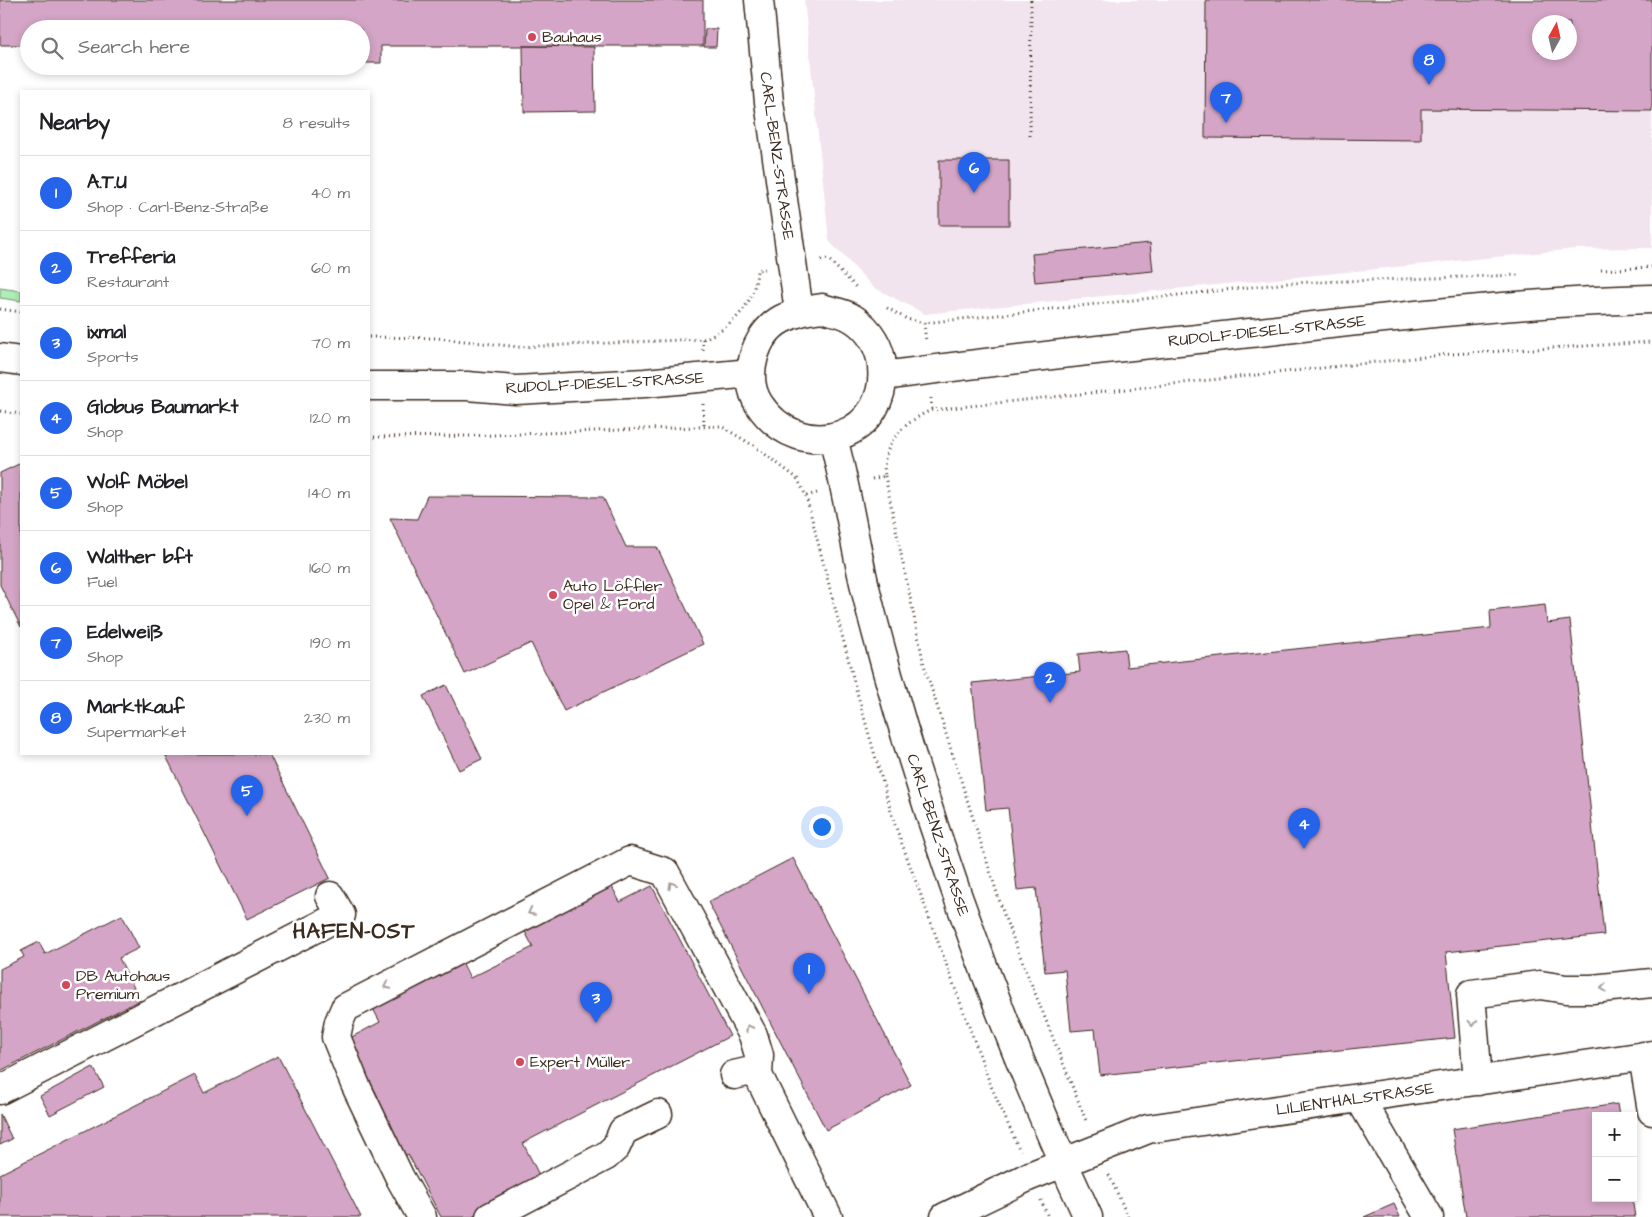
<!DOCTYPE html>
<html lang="en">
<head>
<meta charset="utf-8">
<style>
  :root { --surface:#fff; --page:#f2f2f2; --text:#202124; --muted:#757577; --line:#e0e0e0; --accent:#2563eb }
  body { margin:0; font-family:"Architects Daughter",sans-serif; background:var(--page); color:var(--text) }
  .controls { position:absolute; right:15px; bottom:15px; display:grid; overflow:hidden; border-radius:0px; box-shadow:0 2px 8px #0003 }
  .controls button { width:45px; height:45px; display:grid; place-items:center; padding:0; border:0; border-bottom:1px solid var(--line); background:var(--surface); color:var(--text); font:25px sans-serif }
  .compass { position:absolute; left:1532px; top:15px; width:45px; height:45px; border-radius:50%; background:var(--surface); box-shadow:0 2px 8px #0003; rotate:8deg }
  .you { position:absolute; left:821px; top:826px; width:18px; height:18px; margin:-12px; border:4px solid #fff; border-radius:50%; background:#1a73e8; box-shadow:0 0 0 8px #1a73e833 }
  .badge { display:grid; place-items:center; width:32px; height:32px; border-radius:50%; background:var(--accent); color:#fff; font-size:16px; font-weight:700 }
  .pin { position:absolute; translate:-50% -41px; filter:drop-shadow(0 1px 2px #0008) }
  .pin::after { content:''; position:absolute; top:26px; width:18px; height:15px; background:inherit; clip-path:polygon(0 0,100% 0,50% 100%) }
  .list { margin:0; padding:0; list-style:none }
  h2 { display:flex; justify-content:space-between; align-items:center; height:65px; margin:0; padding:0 20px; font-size:21px }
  h2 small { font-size:16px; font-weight:400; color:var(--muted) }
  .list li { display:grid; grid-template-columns:32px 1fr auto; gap:15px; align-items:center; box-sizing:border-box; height:75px; padding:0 20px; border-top:1px solid var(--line) }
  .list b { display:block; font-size:19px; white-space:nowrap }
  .list p { margin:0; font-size:16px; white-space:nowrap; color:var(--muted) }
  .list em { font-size:16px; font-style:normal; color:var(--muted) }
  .icon { flex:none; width:28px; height:28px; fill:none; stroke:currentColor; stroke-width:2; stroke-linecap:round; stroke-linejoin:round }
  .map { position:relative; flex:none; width:1652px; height:1217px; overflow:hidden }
  .search { position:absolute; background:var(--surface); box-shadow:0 2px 8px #0003; left:20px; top:20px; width:350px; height:55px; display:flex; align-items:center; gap:12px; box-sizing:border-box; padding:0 18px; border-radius:28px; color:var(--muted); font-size:19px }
  .panel { position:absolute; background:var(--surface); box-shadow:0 2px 8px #0003; left:20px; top:90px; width:350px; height:665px; border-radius:0px }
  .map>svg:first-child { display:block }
  .built { fill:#f2e4ee; fill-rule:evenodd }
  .green { fill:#adeeb6; stroke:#748c6a }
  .building { fill:#d4a5c6; stroke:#3b2a1e; fill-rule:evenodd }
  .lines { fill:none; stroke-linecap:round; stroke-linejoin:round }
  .minor-casing { stroke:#3b2a1e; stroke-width:31 }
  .path { stroke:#3b2a1e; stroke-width:3; stroke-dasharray:1 4; stroke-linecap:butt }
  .minor { stroke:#fff; stroke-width:28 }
  .oneway { stroke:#a79f9a }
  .poi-dot { fill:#d1495b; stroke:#fff; stroke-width:2 }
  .labels { text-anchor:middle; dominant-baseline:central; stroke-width:5; stroke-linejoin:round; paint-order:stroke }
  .poi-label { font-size:16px; fill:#3b2a1e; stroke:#fff; text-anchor:start }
  .street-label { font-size:16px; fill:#3b2a1e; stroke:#fff }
  .district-label { font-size:21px; font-weight:bold; letter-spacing:1px; fill:#3b2a1e; stroke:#fff }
</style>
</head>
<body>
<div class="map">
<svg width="1652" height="1217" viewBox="0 0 1652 1217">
  <rect width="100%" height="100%" fill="#fff"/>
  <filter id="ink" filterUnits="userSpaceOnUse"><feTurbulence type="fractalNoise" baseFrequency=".02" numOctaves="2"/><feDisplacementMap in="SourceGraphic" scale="10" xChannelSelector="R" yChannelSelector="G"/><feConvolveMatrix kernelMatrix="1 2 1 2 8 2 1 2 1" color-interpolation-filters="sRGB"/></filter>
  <g filter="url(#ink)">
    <path class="built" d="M 804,0 L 1652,0 L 1652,248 L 1576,249 L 925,314 L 873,287 L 829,241 ZM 1540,22 L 1570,22 L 1570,52 L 1540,52 Z"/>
    <path class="green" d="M 0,288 L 21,291 L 21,301 L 0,298 Z"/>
    <path class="building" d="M 0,0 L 703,0 L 703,46 L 381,46 L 381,63 L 361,63 L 361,29 L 29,29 L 29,45 L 0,45 Z
      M 1206,0 L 1652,0 L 1652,111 L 1421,109 L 1421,140 L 1205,138 ZM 1540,22 L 1570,22 L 1570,52 L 1540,52 Z
      M 705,29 L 717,29 L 716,47 L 704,47 Z
      M 523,46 L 594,47 L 595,111 L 524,112 Z
      M 939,160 L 1009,160 L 1009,225 L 939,225 Z
      M 1150,243 L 1153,271 L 1035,282 L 1032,254 Z
      M 21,463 L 21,627 L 0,585 L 0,473 Z
      M 427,496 L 603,497 L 626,547 L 657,547 L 703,644 L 564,711 L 531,643 L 465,674 L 390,518 L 417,519 Z
      M 1545,605 L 1547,623 L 1570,620 L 1604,935 L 1446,952 L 1455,1038 L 1100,1075 L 1095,1029 L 1071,1031 L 1065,970 L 1045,972 L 1036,888 L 1017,890 L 1008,808 L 986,810 L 972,683 L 1080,672 L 1078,654 L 1125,649 L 1127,667 L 1491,628 L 1490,611 Z
      M 446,685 L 482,759 L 459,770 L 423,696 Z
      M 165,754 L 269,754 L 330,878 L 247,919 Z
      M 793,858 L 911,1085 L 826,1130 L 708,902 Z
      M 609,881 L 620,902 L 652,886 L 730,1036 L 523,1143 L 542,1181 L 472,1217 L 441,1217 L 408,1154 L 400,1159 L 370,1101 L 378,1097 L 348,1039 L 380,1022 L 370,1003 L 460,958 L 470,978 L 533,947 L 522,926 Z
      M 122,915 L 139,948 L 119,958 L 140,1000 L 0,1071 L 0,969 L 24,957 L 21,951 L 39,942 L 45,954 Z
      M 278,1056 L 361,1217 L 0,1217 L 0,1174 L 195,1075 L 204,1093 Z
      M 93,1067 L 104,1087 L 50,1115 L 40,1096 Z
      M 1617,1104 L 1619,1116 L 1596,1116 L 1596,1198 L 1632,1198 L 1635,1217 L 1466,1217 L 1452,1129 Z
      M 0,1114 L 12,1139 L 0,1145 Z
      M 1394,1204 L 1400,1217 L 1364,1217 Z"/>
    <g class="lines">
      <g class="minor-casing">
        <path id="minor" d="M 759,0 L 769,102 L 799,311
          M 822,308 C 830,311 840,312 848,316 C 865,324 877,341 881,359 C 895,437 801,468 759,404 C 742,378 754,334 782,319 C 795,312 808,310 822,308 Z
          M 0,358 L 21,361
          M 884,376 C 1006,359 1128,347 1250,333 C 1384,318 1517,302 1652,299
          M 369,386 L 467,386 L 516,390 L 645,383 L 751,373
          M 833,438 C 846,486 853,535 864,583 C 871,614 880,645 888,675 C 940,861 1007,1042 1088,1217
          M 1643,1056 L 1652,1111
          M 734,1075 L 747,1072 L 758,1075
          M 1478,1081 L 1471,994 L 1540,985 L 1566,989 L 1592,989 L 1652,983
          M 0,1090 L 341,915 L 330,896
          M 1360,1099 L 1429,1217
          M 422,1217 L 400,1178 L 355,1084 L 336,1037 L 339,1022 L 345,1008 L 630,861 L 665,872 L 753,1035 L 759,1055 L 758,1075 L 828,1217
          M 490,1217 L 606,1156 L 616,1147 L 623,1131 L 658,1114
          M 945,1217 L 1030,1176 L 1148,1129 L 1652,1055"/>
      </g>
      <path class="path" d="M 1030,136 L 1031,0
        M 821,260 L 828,259 L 857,288
        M 1601,270 L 1652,267
        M 887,308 L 907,319 L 924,323 L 1288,283 L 1520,275
        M 0,309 L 21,312
        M 924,323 L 926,342
        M 369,337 L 437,338 L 519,347 L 703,339 C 733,328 756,302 757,270 L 765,269
        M 703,350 L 703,339
        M 931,398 L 932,410
        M 703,404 L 704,425
        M 0,411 L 21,414
        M 369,437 L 469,436 L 721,426 L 754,446 L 797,478 L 806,496 L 817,493
        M 885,476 L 924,665 L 1005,918 L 1087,1123
        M 872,479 L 885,476 C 880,444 905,421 932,410 L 1451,354 L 1652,342
        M 806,496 L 856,689 L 894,822 L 991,1086 L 1020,1151
        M 1109,1175 L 1128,1217
        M 1041,1200 L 1048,1217"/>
      <use href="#minor" class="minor"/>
    </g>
    <defs><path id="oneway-chevron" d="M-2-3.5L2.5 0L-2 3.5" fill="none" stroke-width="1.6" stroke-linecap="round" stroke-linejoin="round" transform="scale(1.25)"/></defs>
    <g class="oneway">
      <use href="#oneway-chevron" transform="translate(672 885) rotate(-119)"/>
      <use href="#oneway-chevron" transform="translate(531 912) rotate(153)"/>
      <use href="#oneway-chevron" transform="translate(387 986) rotate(153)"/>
      <use href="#oneway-chevron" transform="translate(1604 988) rotate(174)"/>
      <use href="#oneway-chevron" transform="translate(1473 1023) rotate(86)"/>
      <use href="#oneway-chevron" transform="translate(749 1028) rotate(-118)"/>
    </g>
  </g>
  <g class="poi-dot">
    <circle cx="532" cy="37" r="5"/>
    <circle cx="553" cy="595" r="5"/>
    <circle cx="66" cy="985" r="5"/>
    <circle cx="520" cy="1062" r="5"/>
  </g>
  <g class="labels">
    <g class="poi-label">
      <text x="542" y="37">Bauhaus</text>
      <text x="563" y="586">Auto Löffler<tspan x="563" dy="18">Opel &amp; Ford</tspan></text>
      <text x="76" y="976">DB Autohaus<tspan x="76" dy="18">Premium</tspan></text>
      <text x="530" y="1062">Expert Müller</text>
    </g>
    <g class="street-label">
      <text transform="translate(777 156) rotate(82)">CARL-BENZ-STRASSE</text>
      <text transform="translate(1267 331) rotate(-6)">RUDOLF-DIESEL-STRASSE</text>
      <text transform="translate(605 383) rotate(-3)">RUDOLF-DIESEL-STRASSE</text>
      <text transform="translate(938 835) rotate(72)">CARL-BENZ-STRASSE</text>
      <text transform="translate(1355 1099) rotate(-8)">LILIENTHALSTRASSE</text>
    </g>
    <g class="district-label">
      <text x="354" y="931">HAFEN-OST</text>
    </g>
  </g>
</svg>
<div class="controls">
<button>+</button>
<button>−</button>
</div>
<svg class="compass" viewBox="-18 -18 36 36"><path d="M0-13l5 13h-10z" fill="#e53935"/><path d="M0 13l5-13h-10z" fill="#757577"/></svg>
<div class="you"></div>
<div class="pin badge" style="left:809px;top:994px">1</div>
<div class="pin badge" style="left:1050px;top:703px">2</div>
<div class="pin badge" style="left:596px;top:1023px">3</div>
<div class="pin badge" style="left:1304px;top:849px">4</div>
<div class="pin badge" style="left:247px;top:816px">5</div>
<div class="pin badge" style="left:974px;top:193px">6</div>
<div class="pin badge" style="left:1226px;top:123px">7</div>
<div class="pin badge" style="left:1429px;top:85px">8</div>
<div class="search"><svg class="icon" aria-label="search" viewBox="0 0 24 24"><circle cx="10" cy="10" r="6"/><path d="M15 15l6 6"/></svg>Search here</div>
<section class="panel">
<h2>Nearby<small>8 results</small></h2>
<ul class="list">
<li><span class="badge">1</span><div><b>A.T.U</b><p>Shop · Carl-Benz-Straße</p></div><em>40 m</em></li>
<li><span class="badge">2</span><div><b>Trefferia</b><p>Restaurant</p></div><em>60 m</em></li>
<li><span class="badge">3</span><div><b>ixmal</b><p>Sports</p></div><em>70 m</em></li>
<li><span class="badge">4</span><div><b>Globus Baumarkt</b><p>Shop</p></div><em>120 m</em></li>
<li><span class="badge">5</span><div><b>Wolf Möbel</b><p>Shop</p></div><em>140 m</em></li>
<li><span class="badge">6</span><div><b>Walther bft</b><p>Fuel</p></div><em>160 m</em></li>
<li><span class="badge">7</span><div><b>Edelweiß</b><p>Shop</p></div><em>190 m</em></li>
<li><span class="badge">8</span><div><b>Marktkauf</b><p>Supermarket</p></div><em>230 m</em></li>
</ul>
</section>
</div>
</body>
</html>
